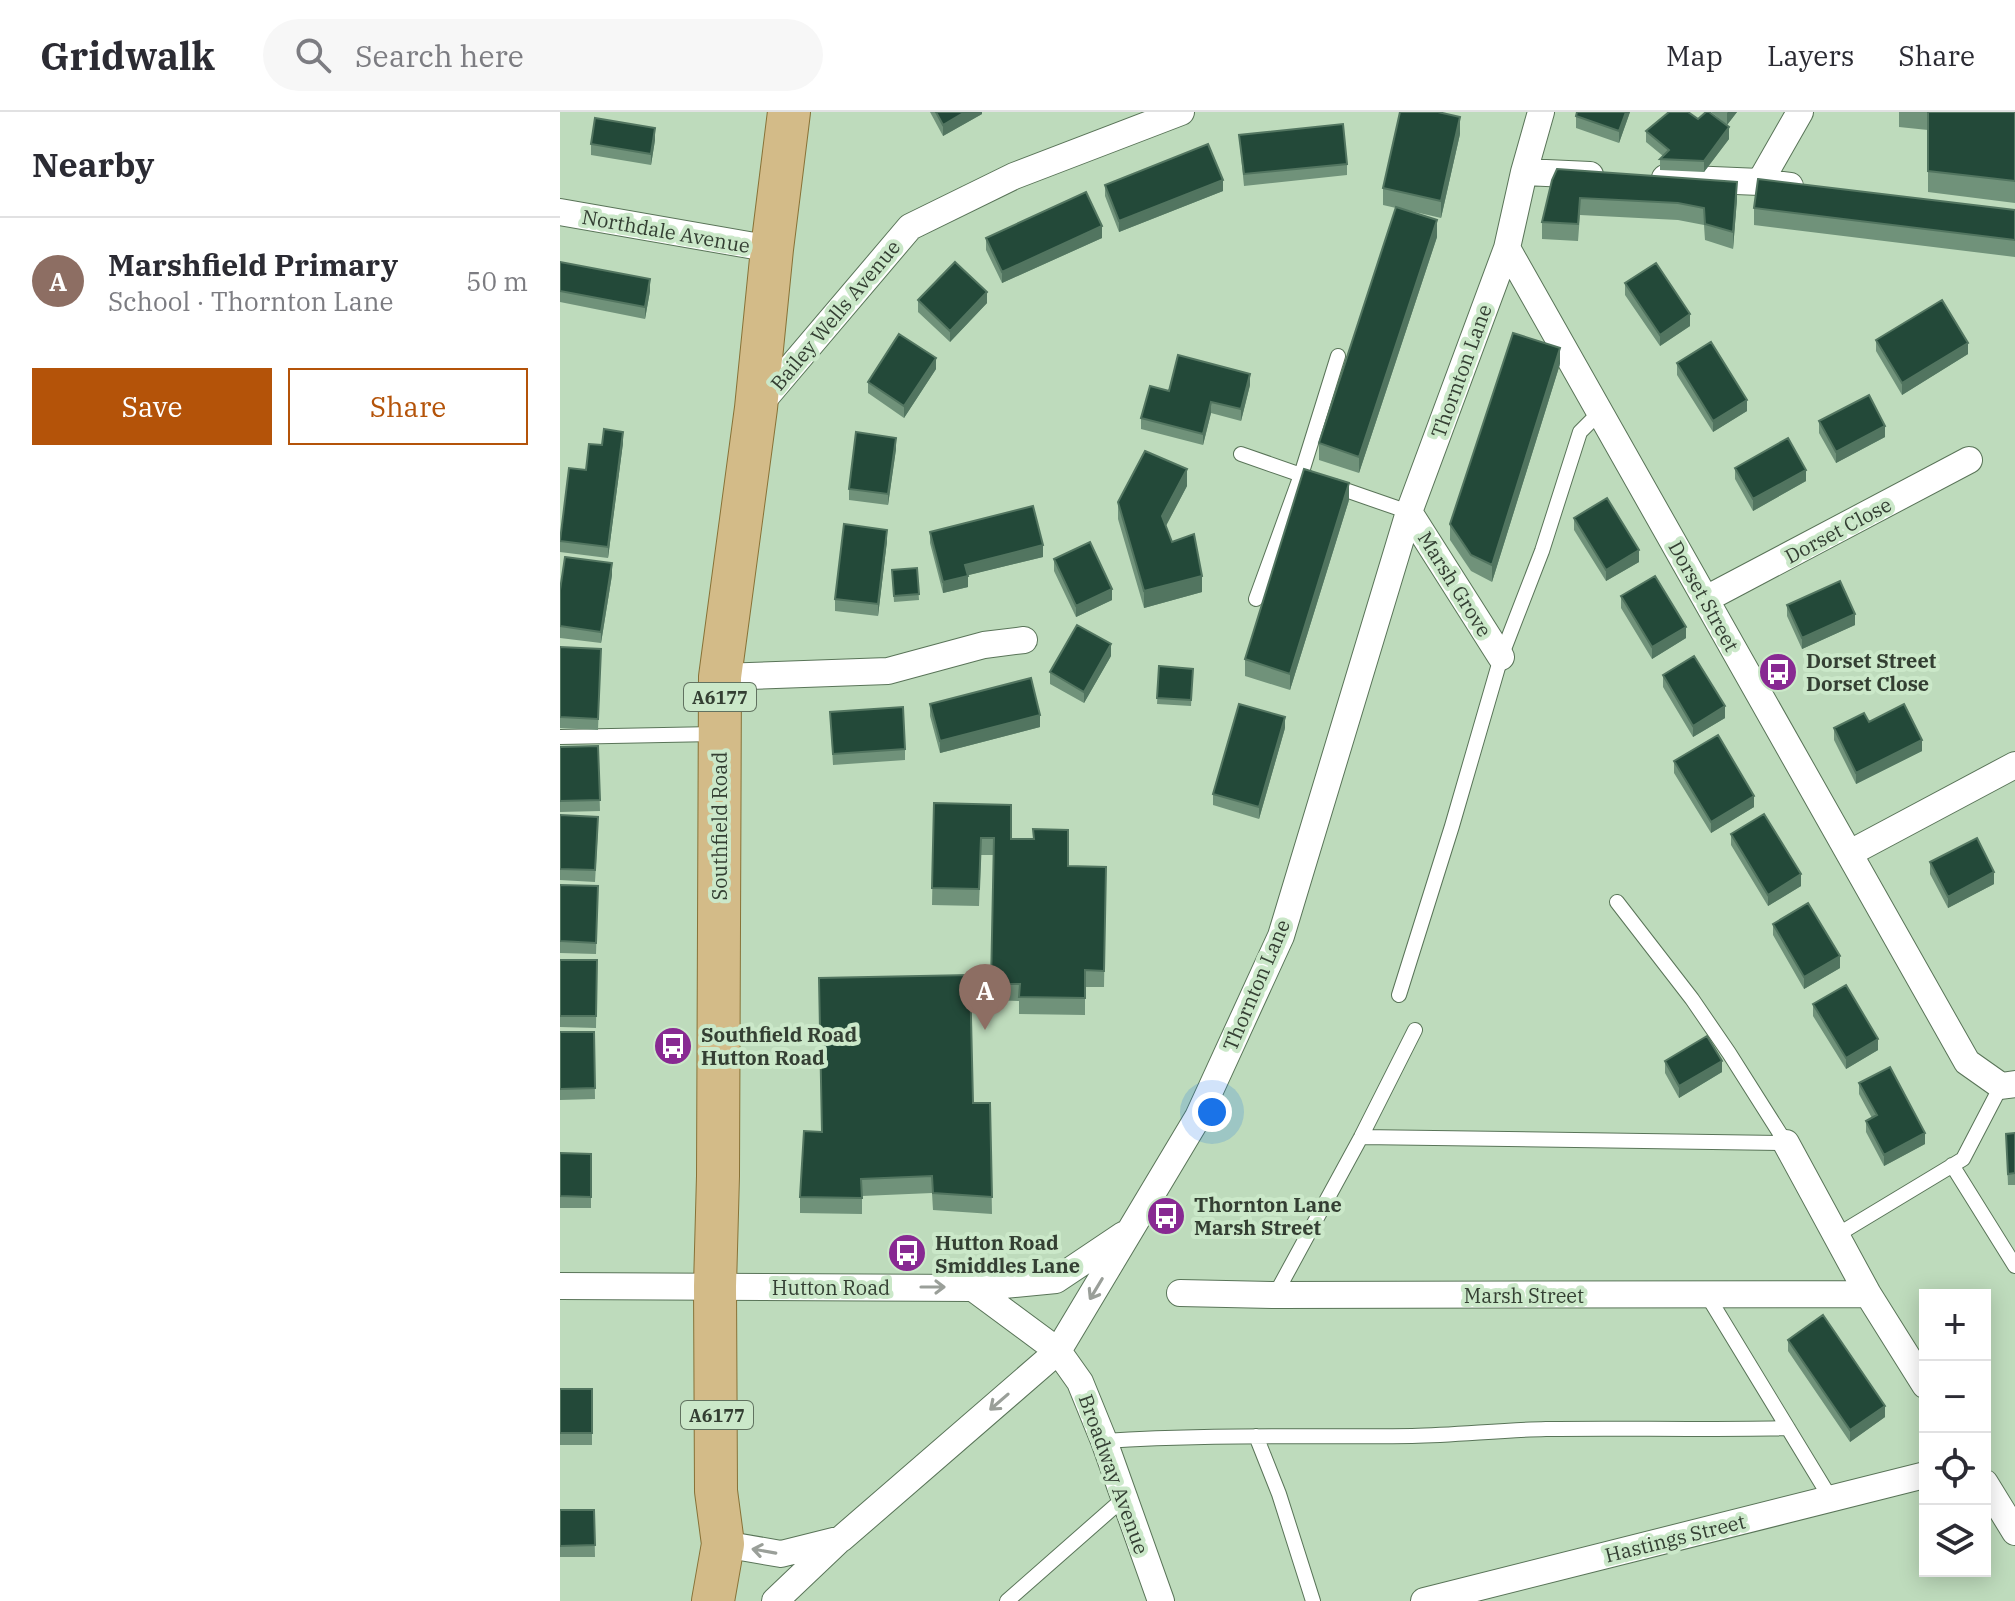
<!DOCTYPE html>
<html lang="en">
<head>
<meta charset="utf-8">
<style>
  :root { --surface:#fff; --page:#f7f7f7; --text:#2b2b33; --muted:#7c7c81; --line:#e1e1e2; --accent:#b45309 }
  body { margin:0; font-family:"IBM Plex Serif",serif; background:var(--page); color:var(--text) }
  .controls { position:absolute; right:24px; bottom:24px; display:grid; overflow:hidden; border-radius:0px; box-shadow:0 4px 20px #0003 }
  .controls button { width:72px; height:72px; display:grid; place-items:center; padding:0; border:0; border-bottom:2px solid var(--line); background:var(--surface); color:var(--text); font:40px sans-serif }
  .you { position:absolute; left:652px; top:1000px; width:28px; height:28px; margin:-20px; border:6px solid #fff; border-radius:50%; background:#1a73e8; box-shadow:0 0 0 12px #1a73e833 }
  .badge { display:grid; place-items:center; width:52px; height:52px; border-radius:50%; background:var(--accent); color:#fff; font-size:26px; font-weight:700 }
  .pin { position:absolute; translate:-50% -66px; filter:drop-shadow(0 2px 4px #0008) }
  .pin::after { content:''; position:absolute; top:42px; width:28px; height:24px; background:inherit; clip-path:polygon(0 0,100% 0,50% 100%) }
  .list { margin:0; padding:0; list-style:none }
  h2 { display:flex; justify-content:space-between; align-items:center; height:104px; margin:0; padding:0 32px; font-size:34px }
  h2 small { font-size:26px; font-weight:400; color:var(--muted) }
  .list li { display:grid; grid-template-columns:52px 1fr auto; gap:24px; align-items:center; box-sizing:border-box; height:128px; padding:0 32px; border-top:2px solid var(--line) }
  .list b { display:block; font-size:30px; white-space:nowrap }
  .list p { margin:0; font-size:26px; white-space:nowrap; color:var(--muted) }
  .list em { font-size:26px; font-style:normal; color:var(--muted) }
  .actions { display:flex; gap:16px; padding:24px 32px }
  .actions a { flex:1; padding:18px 0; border:2px solid var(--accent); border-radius:0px; text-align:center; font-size:28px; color:var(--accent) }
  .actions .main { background:var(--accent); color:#fff }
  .icon { flex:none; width:44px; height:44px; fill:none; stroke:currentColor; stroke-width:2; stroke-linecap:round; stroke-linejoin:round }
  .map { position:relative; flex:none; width:1455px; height:1489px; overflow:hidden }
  header { display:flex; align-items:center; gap:48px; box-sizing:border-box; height:112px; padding:0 40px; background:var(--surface); border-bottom:2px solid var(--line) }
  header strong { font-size:38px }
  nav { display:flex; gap:44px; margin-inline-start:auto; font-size:28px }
  .search { width:560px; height:72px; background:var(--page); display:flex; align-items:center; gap:20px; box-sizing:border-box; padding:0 28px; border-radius:44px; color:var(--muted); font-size:30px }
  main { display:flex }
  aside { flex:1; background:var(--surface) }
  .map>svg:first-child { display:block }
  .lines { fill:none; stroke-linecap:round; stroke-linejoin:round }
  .service-casing { stroke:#597458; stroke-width:16 }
  .minor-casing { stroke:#597458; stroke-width:28 }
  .primary-casing { stroke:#887237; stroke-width:44 }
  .service { stroke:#fff; stroke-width:14 }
  .minor { stroke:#fff; stroke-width:26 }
  .primary { stroke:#d3bb88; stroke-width:42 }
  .wall { fill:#70927a }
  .shaded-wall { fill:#527560 }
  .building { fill:#234939; stroke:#527560; stroke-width:2 }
  .oneway { stroke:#9a9f99 }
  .labels { text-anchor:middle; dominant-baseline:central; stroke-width:8; stroke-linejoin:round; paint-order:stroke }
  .shield { fill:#cbe8c9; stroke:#617260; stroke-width:2 }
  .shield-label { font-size:18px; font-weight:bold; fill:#343f33 }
  .street-label { font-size:20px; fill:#343f33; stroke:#cbe8c9 }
  .poi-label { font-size:20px; font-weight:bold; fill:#343f33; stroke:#cbe8c9; text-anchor:start }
</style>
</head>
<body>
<header>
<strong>Gridwalk</strong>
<div class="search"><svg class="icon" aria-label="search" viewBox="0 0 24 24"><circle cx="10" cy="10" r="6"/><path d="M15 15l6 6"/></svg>Search here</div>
<nav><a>Map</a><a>Layers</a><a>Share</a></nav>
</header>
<main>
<aside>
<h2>Nearby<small></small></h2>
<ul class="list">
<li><span class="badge" style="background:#8d6e63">A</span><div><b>Marshfield Primary</b><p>School · Thornton Lane</p></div><em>50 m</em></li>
</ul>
<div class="actions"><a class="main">Save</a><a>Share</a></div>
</aside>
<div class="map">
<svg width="1455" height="1489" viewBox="0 0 1455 1489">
  <rect width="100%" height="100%" fill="#bedbbc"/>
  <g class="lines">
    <g class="service-casing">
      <path id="service" d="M 681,342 L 747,365
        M 774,374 L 849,400
        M 696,487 L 741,363 L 778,244
        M 0,625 L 155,622
        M 1057,790 L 1132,887 L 1169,941 L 1226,1031
        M 839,883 L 892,714 L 941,545 L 982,439 L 1020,320 L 1040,300
        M 801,1025 L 1226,1031
        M 1392,1053 L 1455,1154
        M 1277,1123 L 1403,1047 L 1441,974
        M 715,1183 L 801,1025 L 855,918
        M 1147,1183 L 1271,1387
        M 696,1324 L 719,1382 L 753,1489
        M 544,1329 C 647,1322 749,1325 852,1324 C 897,1323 941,1318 986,1317 C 1066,1316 1147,1318 1228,1316
        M 447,1489 L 563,1387"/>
    </g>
    <g class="minor-casing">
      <path id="minor" d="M 964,60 L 1030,63
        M 1105,66 L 1200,70 L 1230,74
        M 1200,70 L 1240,0
        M 0,100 L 212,137
        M 947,136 L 1407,950 L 1441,974 L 1455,972
        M 199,293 L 350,115 L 454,64 L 621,0
        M 849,400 L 941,545
        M 1146,487 L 1409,348
        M 160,565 L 328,559 L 424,533 L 464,528
        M 1290,741 L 1455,653
        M 1226,1031 L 1308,1182 L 1365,1273
        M 0,1174 L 413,1176 L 496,1168 L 563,1123
        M 413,1176 L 498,1239 L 520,1270 L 544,1329 L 601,1489
        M 620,1181 L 715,1183 L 1308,1182
        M 1425,1371 L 1455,1420
        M 163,1432 L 221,1442 L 281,1427 L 498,1239 L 638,1005 L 721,824 L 849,400 L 947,136 L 964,60 L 981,0
        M 215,1489 L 278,1429
        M 864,1489 L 1365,1363"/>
    </g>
    <g class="primary-casing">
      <path id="primary" d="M 153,1489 L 163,1432 L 156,1379 L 155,1174 L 158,1064 L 160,565 L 196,296 L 212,137 L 229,0"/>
    </g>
    <use href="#service" class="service"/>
    <use href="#minor" class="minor"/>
    <use href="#primary" class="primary"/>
  </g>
  <path class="wall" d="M 370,0 L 422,0 L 422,2 L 383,24 Z
    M 1070,0 L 1059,31 L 1016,16 L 1016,4 Z
    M 1151,0 L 1177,0 L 1167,13 Z
    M 1339,0 L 1455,0 L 1455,91 L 1368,80 L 1368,18 L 1339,15 Z
    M 1138,7 L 1169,27 L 1144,60 L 1100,58 L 1100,47 L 1103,44 L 1086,30 L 1086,19 Z
    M 900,22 L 881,106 L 842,97 L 877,125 L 799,361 L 759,348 L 759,331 L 836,96 L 823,93 L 823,76 Z
    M 679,23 L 787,52 L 787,63 L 684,74 Z
    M 95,28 L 91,53 L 31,43 L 31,32 Z
    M 992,68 L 1177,87 L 1173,137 L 1145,128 L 1144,113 L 1118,108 L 1020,103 L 1018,129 L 982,127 L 982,110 Z
    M 545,73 L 663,79 L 559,120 L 545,84 Z
    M 1194,96 L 1455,98 L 1455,145 L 1194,113 Z
    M 426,126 L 542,126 L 442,171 L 426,138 Z
    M 0,150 L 90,179 L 85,207 L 0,190 Z
    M 1065,171 L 1130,214 L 1100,234 L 1065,183 Z
    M 358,188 L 427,191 L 390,230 L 358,200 Z
    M 1316,228 L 1408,242 L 1342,283 L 1316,239 Z
    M 1117,251 L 1187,299 L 1153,320 L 1117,263 Z
    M 1000,252 L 932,470 L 911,459 L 890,428 L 890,412 Z
    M 376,257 L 344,306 L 308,281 L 308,270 Z
    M 690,273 L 681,309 L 651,301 L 643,333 L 581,317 L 581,306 Z
    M 1259,309 L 1325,325 L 1276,351 L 1259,321 Z
    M 63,331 L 48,446 L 0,440 L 0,424 L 42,333 Z
    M 336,337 L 328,393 L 289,388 L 289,377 Z
    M 1175,356 L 1246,369 L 1193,399 L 1175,367 Z
    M 627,374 L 606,414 L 612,430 L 642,480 L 584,496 L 558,407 L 558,390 Z
    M 789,388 L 730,578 L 685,564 L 685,547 Z
    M 1014,406 L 1079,450 L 1046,469 L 1014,418 Z
    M 370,420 L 483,445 L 408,463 L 408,475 L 383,481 L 370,431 Z
    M 327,429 L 318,504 L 275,499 L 275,487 Z
    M 494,447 L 552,488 L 516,505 L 494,459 Z
    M 357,456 L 359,488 L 334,490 L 332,458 Z
    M 52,463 L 41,531 L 0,526 L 0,478 Z
    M 1061,484 L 1126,526 L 1092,547 L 1061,496 Z
    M 1227,493 L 1295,513 L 1242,537 L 1227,504 Z
    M 0,535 L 41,537 L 38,618 L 0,616 Z
    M 551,544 L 524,591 L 490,572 L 490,560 Z
    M 599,554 L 633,557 L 631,594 L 597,592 Z
    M 1103,563 L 1165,606 L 1133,625 L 1103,575 Z
    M 370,592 L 480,615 L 380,641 L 370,604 Z
    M 270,600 L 345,637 L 345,648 L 273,653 Z
    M 1309,610 L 1362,639 L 1296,672 L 1274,628 L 1274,616 Z
    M 725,616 L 699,707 L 653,693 L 653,682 Z
    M 38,634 L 40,699 L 0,700 L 0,635 Z
    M 1114,649 L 1194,695 L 1151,721 L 1114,661 Z
    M 374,691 L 508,754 L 546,755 L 544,875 L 525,875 L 525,903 L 459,902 L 459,889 L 431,888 L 434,743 L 421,743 L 419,794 L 372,793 Z
    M 0,703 L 38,717 L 35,770 L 0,768 Z
    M 1171,722 L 1241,774 L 1208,794 L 1171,733 Z
    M 1370,750 L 1434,772 L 1388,796 L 1370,762 Z
    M 0,773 L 38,774 L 36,842 L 0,841 Z
    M 1213,812 L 1280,856 L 1244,877 L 1213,823 Z
    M 0,848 L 37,848 L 36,916 L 0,915 Z
    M 1253,892 L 1318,938 L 1286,957 L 1253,904 Z
    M 0,920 L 34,920 L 35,987 L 0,988 Z
    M 1105,949 L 1162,960 L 1119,986 L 1105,961 Z
    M 1299,971 L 1365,1032 L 1324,1054 L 1306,1020 L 1306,1009 L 1312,1006 L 1299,982 Z
    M 413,991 L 430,991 L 432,1102 L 373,1098 L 372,1081 L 302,1084 L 302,1102 L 240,1101 L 240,1085 L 262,1020 Z
    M 1455,1021 L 1455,1073 L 1448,1073 L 1446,1022 Z
    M 0,1041 L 31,1042 L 31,1096 L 0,1096 Z
    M 1228,1228 L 1325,1305 L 1290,1330 L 1228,1239 Z
    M 0,1277 L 32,1277 L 32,1333 L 0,1333 Z
    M 0,1398 L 34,1398 L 35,1445 L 0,1445 Z"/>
  <path class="shaded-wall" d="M 405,0 L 422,0 L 422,2 L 383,24 L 383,13 Z
    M 1066,0 L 1070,0 L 1059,31 L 1059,19 Z
    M 1168,0 L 1177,0 L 1167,13 L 1167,1 Z
    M 900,5 L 900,22 L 881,106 L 881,89 Z
    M 1169,15 L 1169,27 L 1144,60 L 1144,49 Z
    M 95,16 L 95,28 L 91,53 L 91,42 Z
    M 663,68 L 663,79 L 559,120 L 559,109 Z
    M 1177,70 L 1177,87 L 1173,137 L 1173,120 Z
    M 877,108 L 877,125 L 799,361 L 799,345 Z
    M 542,114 L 542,126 L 442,171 L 442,160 Z
    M 90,167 L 90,179 L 85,207 L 85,195 Z
    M 427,180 L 427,191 L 390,230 L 390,219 Z
    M 1130,202 L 1130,214 L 1100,234 L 1100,223 Z
    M 1408,231 L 1408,242 L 1342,283 L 1342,271 Z
    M 1000,236 L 1000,252 L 932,470 L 932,453 Z
    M 376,246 L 376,257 L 344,306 L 344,294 Z
    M 690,262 L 690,273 L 681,309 L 681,297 Z
    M 1187,288 L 1187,299 L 1153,320 L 1153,309 Z
    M 651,290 L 651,301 L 643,333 L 643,322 Z
    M 1325,314 L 1325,325 L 1276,351 L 1276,340 Z
    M 63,320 L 63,331 L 48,446 L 48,435 Z
    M 336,326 L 336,337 L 328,393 L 328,382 Z
    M 627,357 L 627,374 L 602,421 L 602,404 Z
    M 1246,358 L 1246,369 L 1193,399 L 1193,387 Z
    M 789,371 L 789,388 L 730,578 L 730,562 Z
    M 327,418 L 327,429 L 318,504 L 318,492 Z
    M 483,433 L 483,445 L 405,464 L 405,453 Z
    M 1079,438 L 1079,450 L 1046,469 L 1046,458 Z
    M 52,451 L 52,463 L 41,531 L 41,520 Z
    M 408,464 L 408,475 L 383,481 L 383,470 Z
    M 642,464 L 642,480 L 584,496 L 584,479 Z
    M 552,477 L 552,488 L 516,505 L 516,494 Z
    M 1295,502 L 1295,513 L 1242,537 L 1242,526 Z
    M 1126,515 L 1126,526 L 1092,547 L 1092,535 Z
    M 551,532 L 551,544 L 524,591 L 524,580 Z
    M 1165,594 L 1165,606 L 1133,625 L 1133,614 Z
    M 480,603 L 480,615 L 380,641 L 380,629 Z
    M 725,605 L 725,616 L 699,707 L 699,695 Z
    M 1362,628 L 1362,639 L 1296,672 L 1296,661 Z
    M 1194,684 L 1194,695 L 1151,721 L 1151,710 Z
    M 1434,760 L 1434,772 L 1388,796 L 1388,785 Z
    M 1241,762 L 1241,774 L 1208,794 L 1208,783 Z
    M 1280,844 L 1280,856 L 1244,877 L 1244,865 Z
    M 1318,927 L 1318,938 L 1286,957 L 1286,946 Z
    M 1162,949 L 1162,960 L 1119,986 L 1119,974 Z
    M 1365,1021 L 1365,1032 L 1324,1054 L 1324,1043 Z
    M 1325,1294 L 1325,1305 L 1290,1330 L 1290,1318 Z"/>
  <path class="building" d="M 376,0 L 405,0 L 383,13 Z
    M 840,0 L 878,0 L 900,5 L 881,89 L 823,76 Z
    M 1017,0 L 1066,0 L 1059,19 L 1016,4 Z
    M 1109,0 L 1128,0 L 1138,7 L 1146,0 L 1149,0 L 1169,15 L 1144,49 L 1100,47 L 1109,38 L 1086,19 Z
    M 1368,0 L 1455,0 L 1455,69 L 1368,59 Z
    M 35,6 L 95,16 L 91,42 L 31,32 Z
    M 783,12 L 787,52 L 684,62 L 679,23 Z
    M 648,32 L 663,68 L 559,109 L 545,73 Z
    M 997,57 L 1177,70 L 1173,120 L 1145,112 L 1144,96 L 1118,91 L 1020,86 L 1018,112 L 982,110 L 992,68 Z
    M 1198,67 L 1455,98 L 1455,128 L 1194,96 Z
    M 526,80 L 542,114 L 442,160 L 426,126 Z
    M 836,95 L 877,108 L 799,345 L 759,331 Z
    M 0,150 L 90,167 L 85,195 L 0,179 Z
    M 395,150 L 427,180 L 390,219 L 358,188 Z
    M 1096,151 L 1130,202 L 1100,223 L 1065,171 Z
    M 1382,188 L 1408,231 L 1342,271 L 1316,228 Z
    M 953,221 L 1000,236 L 932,453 L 911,443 L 890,412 Z
    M 339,222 L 376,246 L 344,294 L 308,270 Z
    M 1151,230 L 1187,288 L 1153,309 L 1117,251 Z
    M 618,243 L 690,262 L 681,297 L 651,290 L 643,322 L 581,306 L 590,274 L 609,279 Z
    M 1309,283 L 1325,314 L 1276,340 L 1259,309 Z
    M 44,317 L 63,320 L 48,435 L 0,429 L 9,356 L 26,358 L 29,332 L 42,333 Z
    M 296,320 L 336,326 L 328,382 L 289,377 Z
    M 1228,326 L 1246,358 L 1193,387 L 1175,356 Z
    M 585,339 L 627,357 L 602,404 L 612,430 L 634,422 L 642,464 L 584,479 L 558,390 Z
    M 744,357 L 789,371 L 730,562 L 685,547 Z
    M 1047,386 L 1079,438 L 1046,458 L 1014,406 Z
    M 473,394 L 483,433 L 405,453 L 408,464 L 383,470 L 370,420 Z
    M 284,412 L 327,418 L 318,492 L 275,487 Z
    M 530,430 L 552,477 L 516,494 L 494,447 Z
    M 5,445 L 52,451 L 41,520 L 0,514 L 0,478 Z
    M 357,456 L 359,482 L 334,484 L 332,458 Z
    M 1095,464 L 1126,515 L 1092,535 L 1061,484 Z
    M 1280,469 L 1295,502 L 1242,526 L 1227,493 Z
    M 517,513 L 551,532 L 524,580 L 490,560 Z
    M 0,535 L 41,537 L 38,607 L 0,605 Z
    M 1134,544 L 1165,594 L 1133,614 L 1103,563 Z
    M 599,554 L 633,557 L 631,588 L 597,586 Z
    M 471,566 L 480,603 L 380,629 L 370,592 Z
    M 679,592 L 725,605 L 699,695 L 653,682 Z
    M 1344,592 L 1362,628 L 1296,661 L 1274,616 L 1304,601 L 1309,610 Z
    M 343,595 L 345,637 L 273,642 L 270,600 Z
    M 1158,623 L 1194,684 L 1151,710 L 1114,649 Z
    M 38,634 L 40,688 L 0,689 L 0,635 Z
    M 374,691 L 451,693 L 451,727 L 474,727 L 473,717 L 508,718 L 508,754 L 546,755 L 544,859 L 525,858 L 525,886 L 459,885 L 460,872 L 431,872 L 434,726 L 421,726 L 419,777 L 372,776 Z
    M 1204,702 L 1241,762 L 1208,783 L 1171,722 Z
    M 0,703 L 38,705 L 35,758 L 0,757 Z
    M 1417,726 L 1434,760 L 1388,785 L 1370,750 Z
    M 0,773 L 38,774 L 36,831 L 0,829 Z
    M 1248,791 L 1280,844 L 1244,865 L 1213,812 Z
    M 0,848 L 37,848 L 36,904 L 0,904 Z
    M 410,863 L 413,991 L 430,991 L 432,1085 L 373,1081 L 372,1064 L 301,1067 L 302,1086 L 240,1085 L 244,1019 L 262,1020 L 259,866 Z
    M 1286,873 L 1318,927 L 1286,946 L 1253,892 Z
    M 0,920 L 34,920 L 35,976 L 0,977 Z
    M 1147,924 L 1162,949 L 1119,974 L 1105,949 Z
    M 1330,955 L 1365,1021 L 1324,1043 L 1306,1009 L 1317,1003 L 1299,971 Z
    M 1455,1021 L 1455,1061 L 1448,1062 L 1446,1022 Z
    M 0,1041 L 31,1042 L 31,1085 L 0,1084 Z
    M 1263,1203 L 1325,1294 L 1290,1318 L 1228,1228 Z
    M 0,1277 L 32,1277 L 32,1321 L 0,1321 Z
    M 0,1398 L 34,1398 L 35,1433 L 0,1434 Z"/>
  <defs><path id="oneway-shaft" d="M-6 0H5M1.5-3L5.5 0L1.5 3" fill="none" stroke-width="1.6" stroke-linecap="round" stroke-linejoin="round" transform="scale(2)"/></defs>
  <g class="oneway">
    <use href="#oneway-shaft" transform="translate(373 1175)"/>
    <use href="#oneway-shaft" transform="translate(536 1177) rotate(121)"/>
    <use href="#oneway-shaft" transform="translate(439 1290) rotate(139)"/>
    <use href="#oneway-shaft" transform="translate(204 1439) rotate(-170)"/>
  </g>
  <defs>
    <g id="bus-disc" transform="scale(2)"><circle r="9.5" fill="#882992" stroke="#cbe8c9"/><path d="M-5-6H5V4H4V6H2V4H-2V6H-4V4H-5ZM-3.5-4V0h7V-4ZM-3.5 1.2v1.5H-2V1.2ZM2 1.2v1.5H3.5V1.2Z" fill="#fff"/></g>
  </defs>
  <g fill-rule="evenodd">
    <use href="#bus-disc" x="1218" y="560"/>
    <use href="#bus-disc" x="113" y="934"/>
    <use href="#bus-disc" x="606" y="1104"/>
    <use href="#bus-disc" x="347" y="1141"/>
  </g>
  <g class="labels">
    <g class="shield">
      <rect x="124" y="571" width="72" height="28" rx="6"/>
      <rect x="121" y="1289" width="72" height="28" rx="6"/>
    </g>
    <g class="shield-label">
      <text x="160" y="585">A6177</text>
      <text x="157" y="1303">A6177</text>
    </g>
    <g class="street-label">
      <text transform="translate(106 119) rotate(10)">Northdale Avenue</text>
      <text transform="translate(275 203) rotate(-50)">Bailey Wells Avenue</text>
      <text transform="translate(901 259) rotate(-70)">Thornton Lane</text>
      <text transform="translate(1278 418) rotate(-28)">Dorset Close</text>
      <text transform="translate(895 472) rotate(58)">Marsh Grove</text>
      <text transform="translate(1144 484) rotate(61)">Dorset Street</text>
      <text transform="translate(159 714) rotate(-90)">Southfield Road</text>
      <text transform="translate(696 873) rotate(-67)">Thornton Lane</text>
      <text x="271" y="1175">Hutton Road</text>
      <text x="964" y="1183">Marsh Street</text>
      <text transform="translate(554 1362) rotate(70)">Broadway Avenue</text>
      <text transform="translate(1115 1426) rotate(-14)">Hastings Street</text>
    </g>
    <g class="poi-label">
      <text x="1246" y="548">Dorset Street<tspan x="1246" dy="23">Dorset Close</tspan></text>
      <text x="141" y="922">Southfield Road<tspan x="141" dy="23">Hutton Road</tspan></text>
      <text x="634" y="1092">Thornton Lane<tspan x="634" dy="23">Marsh Street</tspan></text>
      <text x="375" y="1130">Hutton Road<tspan x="375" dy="23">Smiddles Lane</tspan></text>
    </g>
  </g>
</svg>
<div class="controls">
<button>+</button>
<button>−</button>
<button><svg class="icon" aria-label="locate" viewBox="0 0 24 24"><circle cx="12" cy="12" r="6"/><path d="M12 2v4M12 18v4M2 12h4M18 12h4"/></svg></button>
<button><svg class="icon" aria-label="layers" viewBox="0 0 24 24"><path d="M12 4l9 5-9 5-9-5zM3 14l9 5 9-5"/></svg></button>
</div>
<div class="you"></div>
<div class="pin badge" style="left:425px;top:918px;background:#8d6e63">A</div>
</div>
</main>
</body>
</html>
